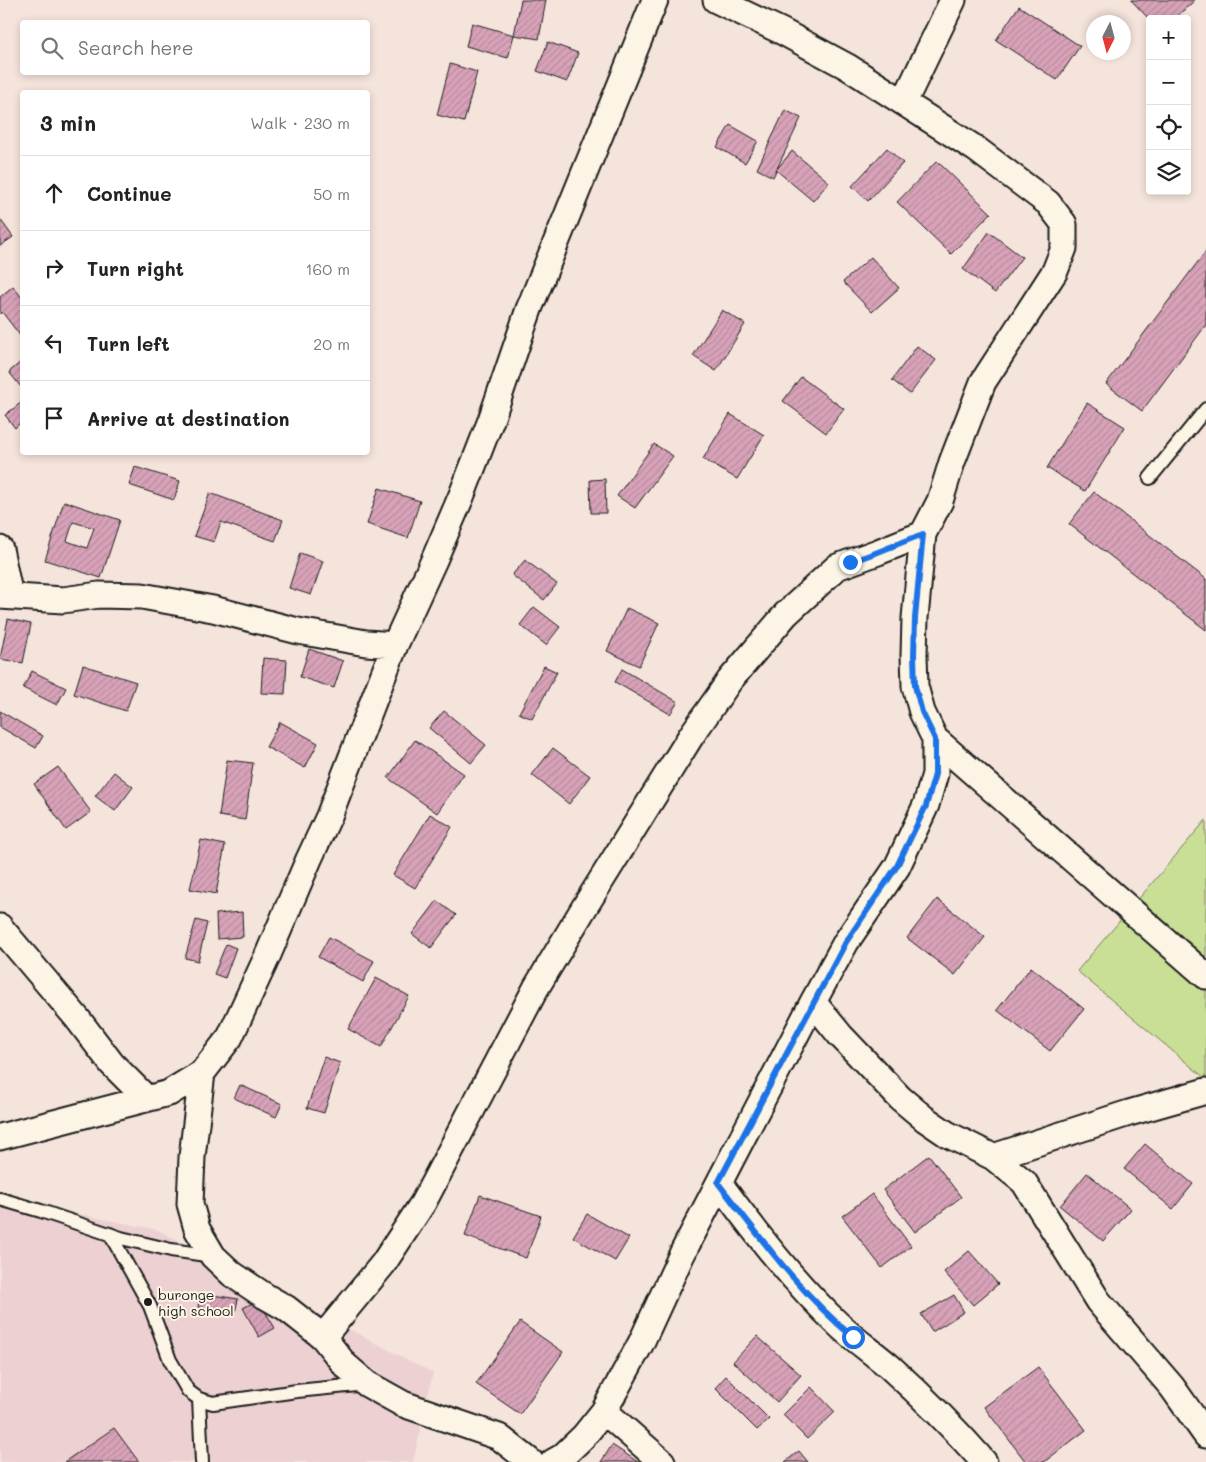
<!DOCTYPE html>
<html lang="en">
<head>
<meta charset="utf-8">
<style>
  :root { --surface:#fff; --page:#f6f6f6; --text:#222; --muted:#767676; --line:#e0e0e0 }
  body { margin:0; font-family:Mali,sans-serif; background:var(--page); color:var(--text) }
  .controls { position:absolute; right:15px; top:15px; display:grid; overflow:hidden; border-radius:5px; box-shadow:0 2px 8px #0003 }
  .controls button { width:45px; height:45px; display:grid; place-items:center; padding:0; border:0; border-bottom:1px solid var(--line); background:var(--surface); color:var(--text); font:25px sans-serif }
  .compass { position:absolute; left:1086px; top:15px; width:45px; height:45px; border-radius:50%; background:var(--surface); box-shadow:0 2px 8px #0003; rotate:186deg }
  .stop { position:absolute; width:15px; height:15px; margin:-11px; border:4px solid #1a73e8; border-radius:50%; background:#fff }
  .stop.end { background:#1a73e8; border-color:#fff; box-shadow:0 1px 5px #0008 }
  .list { margin:0; padding:0; list-style:none }
  h2 { display:flex; justify-content:space-between; align-items:center; height:65px; margin:0; padding:0 20px; font-size:21px }
  h2 small { font-size:16px; font-weight:400; color:var(--muted) }
  .list li { display:grid; grid-template-columns:32px 1fr auto; gap:15px; align-items:center; box-sizing:border-box; height:75px; padding:0 20px; border-top:1px solid var(--line) }
  .list b { display:block; font-size:19px; white-space:nowrap }
  .list em { font-size:16px; font-style:normal; color:var(--muted) }
  .icon { flex:none; width:28px; height:28px; fill:none; stroke:currentColor; stroke-width:2; stroke-linecap:round; stroke-linejoin:round }
  .map { position:relative; flex:none; width:1206px; height:1462px; overflow:hidden }
  .search { position:absolute; background:var(--surface); box-shadow:0 2px 8px #0003; left:20px; top:20px; width:350px; height:55px; display:flex; align-items:center; gap:12px; box-sizing:border-box; padding:0 18px; border-radius:5px; color:var(--muted); font-size:19px }
  .panel { position:absolute; background:var(--surface); box-shadow:0 2px 8px #0003; left:20px; top:90px; width:350px; height:365px; border-radius:5px }
  .map>svg:first-child { display:block }
  .built { fill:#ecd0d2 }
  .pitch { fill:#c9df95; stroke:#727e58 }
  .building { fill:url(#building-hatch); stroke:#1c1c1c; fill-rule:evenodd }
  .lines { fill:none; stroke-linecap:round; stroke-linejoin:round }
  .lane-casing { stroke:#1c1c1c; stroke-width:16 }
  .street-casing { stroke:#1c1c1c; stroke-width:29 }
  .lane { stroke:#fcf5e5; stroke-width:12 }
  .street { stroke:#fcf5e5; stroke-width:25 }
  .route { stroke:#1a73e8; stroke-width:6 }
  .poi-dot { fill:#1c1c1c; stroke:#fcf5e5; stroke-width:2 }
  .labels { text-anchor:middle; dominant-baseline:central; stroke-width:4; stroke-linejoin:round; paint-order:stroke }
  .poi-label { font-size:14px; fill:#1c1c1c; stroke:#fcf5e5; text-anchor:start }
</style>
</head>
<body>
<div class="map">
<svg width="1206" height="1462" viewBox="0 0 1206 1462">
  <defs>
    <pattern id="building-hatch" width="6" height="6" patternUnits="userSpaceOnUse" patternTransform="scale(1.25)"><rect width="6" height="6" fill="#d8a2b9"/><path d="M-1 1l2-2M0 6l6-6M5 7l2-2" fill="none" stroke="#b98b9e"/></pattern>
  </defs>
  <rect width="100%" height="100%" fill="#f5e4dc"/>
  <filter id="ink" filterUnits="userSpaceOnUse"><feTurbulence type="fractalNoise" baseFrequency=".02" numOctaves="2"/><feDisplacementMap in="SourceGraphic" scale="10" xChannelSelector="R" yChannelSelector="G"/><feConvolveMatrix kernelMatrix="1 2 1 2 8 2 1 2 1" color-interpolation-filters="sRGB"/></filter>
  <g filter="url(#ink)">
    <path class="built" d="M 0,1198 L 158,1230 L 433,1373 L 413,1462 L 0,1462 Z"/>
    <path class="pitch" d="M 1206,820 L 1206,1079 L 1077,971 Z"/>
    <path class="building" d="M 521,0 L 546,0 L 539,39 L 514,35 Z
      M 1131,0 L 1195,0 L 1174,19 L 1150,19 L 1150,20 Z
      M 1019,6 L 1080,46 L 1057,80 L 996,40 Z
      M 472,23 L 514,35 L 508,58 L 466,46 Z
      M 548,42 L 578,53 L 567,82 L 537,71 Z
      M 450,64 L 477,72 L 464,122 L 437,115 Z
      M 785,110 L 801,118 L 773,177 L 757,169 Z
      M 730,125 L 758,141 L 745,163 L 717,147 Z
      M 887,148 L 903,163 L 868,201 L 852,186 Z
      M 792,151 L 829,182 L 813,201 L 776,170 Z
      M 937,161 L 991,213 L 951,254 L 897,202 Z
      M 0,219 L 13,237 L 0,246 Z
      M 989,232 L 1022,257 L 995,293 L 963,269 Z
      M 1206,251 L 1206,325 L 1142,411 L 1106,384 Z
      M 871,257 L 899,288 L 872,312 L 843,282 Z
      M 13,286 L 22,298 L 22,338 L 2,312 L 0,314 L 0,297 Z
      M 722,310 L 745,324 L 716,371 L 693,356 Z
      M 917,346 L 936,360 L 910,394 L 892,380 Z
      M 22,361 L 22,386 L 21,387 L 9,372 Z
      M 801,377 L 844,409 L 826,433 L 783,401 Z
      M 22,402 L 22,421 L 15,428 L 5,415 Z
      M 1087,403 L 1125,427 L 1085,491 L 1047,468 Z
      M 730,414 L 764,435 L 737,479 L 703,459 Z
      M 654,444 L 673,456 L 635,508 L 617,496 Z
      M 135,467 L 180,481 L 174,500 L 129,485 Z
      M 605,479 L 606,513 L 591,513 L 590,480 Z
      M 379,488 L 420,501 L 408,538 L 367,524 Z
      M 1094,492 L 1206,579 L 1206,630 L 1069,524 Z
      M 210,493 L 283,520 L 275,541 L 221,522 L 214,542 L 194,536 Z
      M 64,501 L 120,520 L 101,578 L 45,560 ZM 73,522 L 94,528 L 87,548 L 67,541 Z
      M 300,553 L 323,561 L 311,595 L 289,588 Z
      M 525,560 L 557,584 L 544,600 L 512,575 Z
      M 534,607 L 560,627 L 546,645 L 520,625 Z
      M 627,608 L 659,623 L 639,666 L 607,651 Z
      M 8,619 L 31,624 L 23,663 L 0,659 Z
      M 309,649 L 343,661 L 334,688 L 300,677 Z
      M 263,658 L 287,660 L 285,694 L 261,693 Z
      M 83,665 L 136,682 L 126,711 L 74,694 Z
      M 544,666 L 557,672 L 532,719 L 519,713 Z
      M 622,669 L 678,702 L 670,714 L 615,682 Z
      M 32,671 L 66,688 L 57,705 L 23,688 Z
      M 0,711 L 43,736 L 36,748 L 0,727 Z
      M 444,711 L 486,745 L 471,763 L 429,728 Z
      M 280,722 L 318,743 L 305,768 L 266,747 Z
      M 415,740 L 464,774 L 437,813 L 388,778 Z
      M 553,748 L 590,776 L 569,804 L 532,775 Z
      M 227,760 L 253,763 L 245,820 L 219,816 Z
      M 58,767 L 91,812 L 66,830 L 34,784 Z
      M 114,772 L 133,787 L 115,811 L 95,796 Z
      M 430,814 L 452,827 L 415,888 L 393,875 Z
      M 201,840 L 225,845 L 216,894 L 190,889 Z
      M 937,899 L 985,937 L 955,975 L 907,938 Z
      M 437,901 L 456,915 L 431,948 L 412,934 Z
      M 242,912 L 243,937 L 217,939 L 216,914 Z
      M 196,920 L 207,923 L 198,961 L 185,958 Z
      M 329,937 L 374,961 L 363,982 L 318,957 Z
      M 226,944 L 236,948 L 225,978 L 214,974 Z
      M 1031,967 L 1084,1009 L 1050,1051 L 997,1010 Z
      M 376,978 L 409,996 L 381,1047 L 348,1029 Z
      M 324,1057 L 340,1063 L 324,1113 L 307,1108 Z
      M 240,1085 L 282,1104 L 276,1117 L 234,1098 Z
      M 1145,1144 L 1193,1184 L 1173,1209 L 1124,1169 Z
      M 929,1155 L 961,1197 L 915,1232 L 883,1190 Z
      M 1087,1173 L 1131,1209 L 1103,1241 L 1060,1206 Z
      M 872,1194 L 911,1246 L 882,1268 L 842,1216 Z
      M 480,1195 L 541,1216 L 526,1258 L 465,1236 Z
      M 587,1214 L 629,1238 L 615,1261 L 573,1237 Z
      M 969,1251 L 998,1284 L 973,1305 L 944,1272 Z
      M 200,1293 L 238,1299 L 235,1313 L 198,1307 Z
      M 954,1295 L 964,1312 L 932,1332 L 921,1314 Z
      M 258,1300 L 275,1328 L 259,1337 L 243,1308 Z
      M 520,1322 L 563,1352 L 520,1414 L 476,1384 Z
      M 757,1336 L 801,1375 L 777,1402 L 733,1362 Z
      M 1038,1367 L 1086,1430 L 1044,1462 L 1026,1462 L 984,1407 Z
      M 726,1376 L 769,1419 L 757,1430 L 715,1388 Z
      M 811,1387 L 835,1412 L 807,1439 L 783,1415 Z
      M 114,1428 L 139,1462 L 64,1462 Z
      M 612,1445 L 638,1462 L 601,1462 Z
      M 799,1451 L 808,1462 L 785,1462 Z"/>
    <g class="lines">
      <g class="lane-casing">
        <path id="lane" d="M 1150,478 L 1206,409
          M 0,1199 L 41,1211 L 121,1238 L 171,1250 L 213,1256
          M 110,1234 L 150,1306 L 170,1360 L 188,1391 L 199,1399 L 213,1403 L 297,1391 L 367,1384
          M 199,1399 L 202,1462"/>
      </g>
      <g class="street-casing">
        <path id="street" d="M 904,102 L 953,0
          M 0,549 L 10,596
          M 0,596 L 63,600 L 99,595 L 142,596 L 213,609 L 298,631 L 366,643 L 395,645
          M 935,739 L 1206,976
          M 0,927 L 77,1018 L 112,1064 L 146,1098
          M 813,1002 L 840,1035 L 900,1098 L 925,1119 L 947,1134 L 993,1157 L 1024,1182 L 1098,1301 L 1172,1387 L 1206,1435
          M 202,1073 L 192,1157 L 190,1204 L 197,1229 L 213,1256 L 232,1274 L 265,1296 L 286,1308 L 323,1337 L 345,1365 L 367,1384 L 403,1404 L 499,1437 L 531,1462
          M 0,1137 L 169,1093 L 202,1073 L 230,1037 L 267,957 L 309,859 L 329,816 L 395,645 L 434,560 L 461,497 L 491,420 L 529,309 L 655,0
          M 993,1157 L 1129,1113 L 1206,1091
          M 719,1183 C 756,1233 794,1283 840,1326 C 856,1341 874,1353 890,1367 C 923,1397 955,1429 984,1462
          M 323,1337 L 383,1264 L 423,1203 L 536,988 L 584,908 L 691,736 L 730,680 L 786,614 L 837,567 L 878,552 L 923,534 L 940,501 L 952,462 L 983,382 L 1055,271 L 1064,248 L 1064,224 L 1048,203 L 976,149 L 848,67 L 781,31 L 716,0
          M 604,1411 L 662,1462
          M 553,1462 L 562,1457 L 584,1436 L 604,1411 L 641,1343 L 682,1254 L 813,1002 L 846,942 L 897,867 L 926,805 L 935,774 L 935,739 L 922,712 L 915,686 L 914,655 L 915,618 L 923,534"/>
      </g>
      <use href="#lane" class="lane"/>
      <use href="#street" class="street"/>
    </g>
  </g>
  <g class="lines" filter="url(#ink)">
    <path class="route" d="M 850,562 L 878,552 L 923,534 L 915,618 L 914,655 L 915,686 L 922,712 L 935,739 L 935,774 L 926,806 L 897,866 L 846,942 L 718,1183 C 760,1237 800,1293 853,1337"/>
  </g>
  <circle class="poi-dot" cx="148" cy="1302" r="5"/>
  <g class="labels">
    <g class="poi-label">
      <text x="158" y="1294">buronge<tspan x="158" dy="16">high school</tspan></text>
    </g>
  </g>
</svg>
<div class="controls">
<button>+</button>
<button>−</button>
<button><svg class="icon" aria-label="locate" viewBox="0 0 24 24"><circle cx="12" cy="12" r="6"/><path d="M12 2v4M12 18v4M2 12h4M18 12h4"/></svg></button>
<button><svg class="icon" aria-label="layers" viewBox="0 0 24 24"><path d="M12 4l9 5-9 5-9-5zM3 14l9 5 9-5"/></svg></button>
</div>
<svg class="compass" viewBox="-18 -18 36 36"><path d="M0-13l5 13h-10z" fill="#e53935"/><path d="M0 13l5-13h-10z" fill="#767676"/></svg>
<div class="stop" style="left:853px;top:1337px"></div>
<div class="stop end" style="left:850px;top:562px"></div>
<div class="search"><svg class="icon" aria-label="search" viewBox="0 0 24 24"><circle cx="10" cy="10" r="6"/><path d="M15 15l6 6"/></svg>Search here</div>
<section class="panel">
<h2>3 min<small>Walk · 230 m</small></h2>
<ul class="list">
<li><svg class="icon" aria-label="ahead" viewBox="0 0 24 24"><path d="M12 20V5M6 11l6-6 6 6"/></svg><div><b>Continue</b></div><em>50 m</em></li>
<li><svg class="icon" aria-label="right" viewBox="0 0 24 24"><path d="M7 20v-9h11M14 6l5 5-5 5"/></svg><div><b>Turn right</b></div><em>160 m</em></li>
<li><svg class="icon" aria-label="left" viewBox="0 0 24 24"><path d="M17 20v-9H6M10 6l-5 5 5 5"/></svg><div><b>Turn left</b></div><em>20 m</em></li>
<li><svg class="icon" aria-label="arrive" viewBox="0 0 24 24"><path d="M6 21V4h12l-3 4 3 4H6"/></svg><div><b>Arrive at destination</b></div></li>
</ul>
</section>
</div>
</body>
</html>
